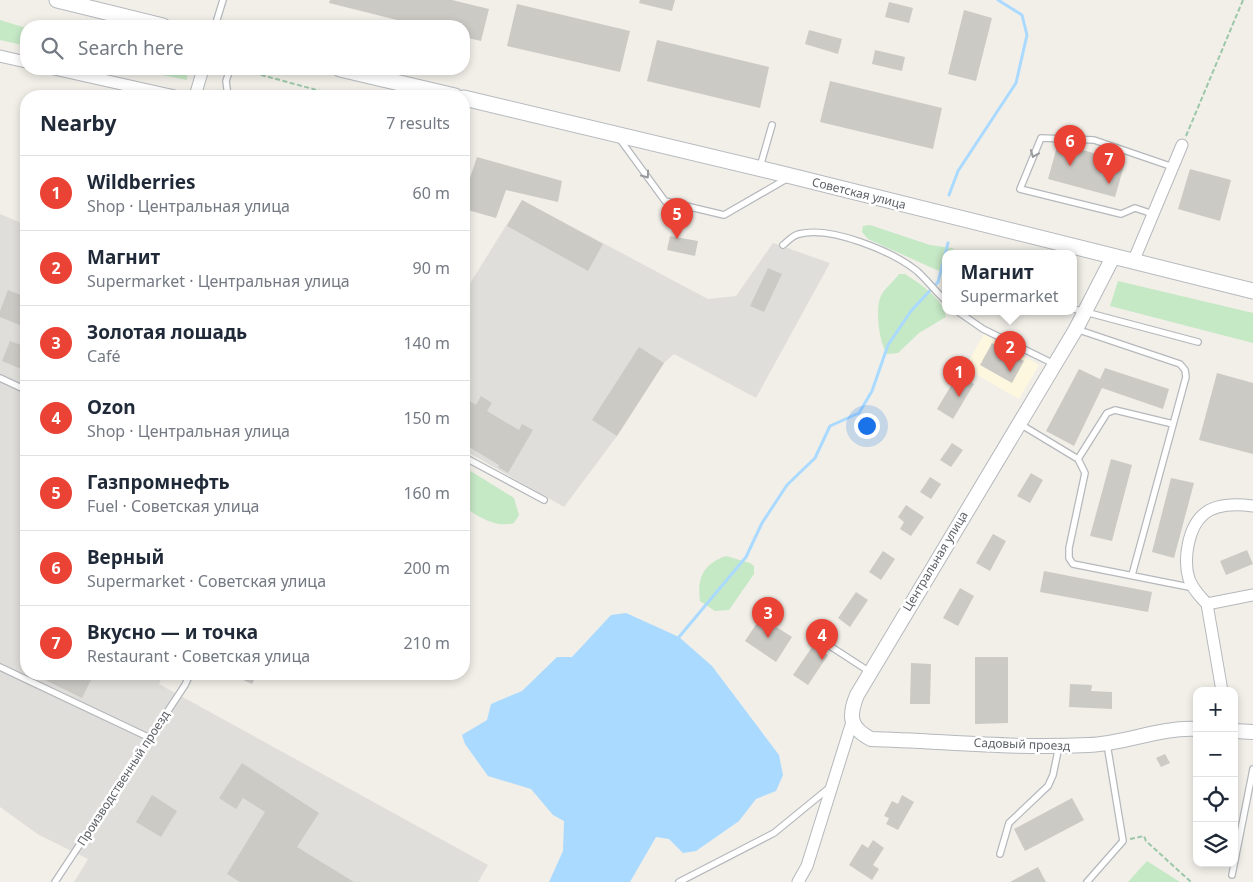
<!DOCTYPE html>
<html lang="en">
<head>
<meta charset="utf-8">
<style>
  :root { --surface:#fff; --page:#f2f2f3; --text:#1f2937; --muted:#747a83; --line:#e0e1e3; --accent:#ea4335 }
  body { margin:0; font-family:"Noto Sans",sans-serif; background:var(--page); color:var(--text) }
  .controls { position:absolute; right:15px; bottom:15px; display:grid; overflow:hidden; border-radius:10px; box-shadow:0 2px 8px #0003 }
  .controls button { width:45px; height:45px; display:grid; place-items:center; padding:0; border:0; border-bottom:1px solid var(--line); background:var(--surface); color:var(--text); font:25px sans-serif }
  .you { position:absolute; left:866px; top:425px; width:18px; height:18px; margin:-12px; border:4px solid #fff; border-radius:50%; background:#1a73e8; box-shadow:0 0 0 8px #1a73e833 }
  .badge { display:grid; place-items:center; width:32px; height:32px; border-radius:50%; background:var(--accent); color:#fff; font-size:16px; font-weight:700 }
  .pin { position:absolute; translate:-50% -41px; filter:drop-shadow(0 1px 2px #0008) }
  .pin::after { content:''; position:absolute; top:26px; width:18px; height:15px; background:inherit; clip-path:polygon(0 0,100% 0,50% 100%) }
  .popup { position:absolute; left:942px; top:250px; width:135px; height:65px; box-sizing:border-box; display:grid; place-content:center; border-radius:10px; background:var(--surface); filter:drop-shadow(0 1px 4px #0005); font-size:16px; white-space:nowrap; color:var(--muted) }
  .popup b { font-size:19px; color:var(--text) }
  .popup::after { content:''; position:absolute; left:50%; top:100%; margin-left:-10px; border:10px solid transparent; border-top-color:var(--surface) }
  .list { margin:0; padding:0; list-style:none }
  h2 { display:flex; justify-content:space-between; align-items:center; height:65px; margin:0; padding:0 20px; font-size:21px }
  h2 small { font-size:16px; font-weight:400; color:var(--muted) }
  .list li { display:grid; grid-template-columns:32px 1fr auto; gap:15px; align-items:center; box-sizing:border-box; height:75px; padding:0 20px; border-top:1px solid var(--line) }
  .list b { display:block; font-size:19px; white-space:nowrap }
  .list p { margin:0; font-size:16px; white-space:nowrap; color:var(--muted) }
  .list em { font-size:16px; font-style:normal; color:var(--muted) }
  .icon { flex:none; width:28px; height:28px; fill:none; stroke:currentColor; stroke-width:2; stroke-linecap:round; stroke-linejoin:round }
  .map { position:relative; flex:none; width:1253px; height:882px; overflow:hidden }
  .search { position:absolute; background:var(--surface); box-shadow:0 2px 8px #0003; left:20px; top:20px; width:450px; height:55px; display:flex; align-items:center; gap:12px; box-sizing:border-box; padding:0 18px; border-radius:20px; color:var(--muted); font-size:19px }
  .panel { position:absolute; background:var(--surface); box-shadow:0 2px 8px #0003; left:20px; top:90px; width:450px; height:590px; border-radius:20px }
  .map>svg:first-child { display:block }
  .commercial { fill:#fef7e0 }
  .industrial { fill:#e0deda }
  .green { fill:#c5e8c5 }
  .water { fill:#aadaff }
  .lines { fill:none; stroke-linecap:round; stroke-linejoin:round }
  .stream { stroke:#aadaff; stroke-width:3 }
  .building { fill:#cccac5 }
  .service-casing { stroke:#b5b8bc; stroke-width:8 }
  .minor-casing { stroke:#b5b8bc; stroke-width:13 }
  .tertiary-casing { stroke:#b5b8bc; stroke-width:16 }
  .secondary-casing { stroke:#b6babf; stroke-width:17 }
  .path { stroke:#9cc7a9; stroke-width:2; stroke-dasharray:5 2.5; stroke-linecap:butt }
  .service { stroke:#fff; stroke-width:5.5 }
  .minor { stroke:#fff; stroke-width:11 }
  .tertiary { stroke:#fff; stroke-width:14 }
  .secondary { stroke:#fff; stroke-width:15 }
  .oneway { stroke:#979a9d }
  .labels { text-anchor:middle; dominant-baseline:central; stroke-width:5; stroke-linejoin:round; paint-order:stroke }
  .street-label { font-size:12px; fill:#5f6368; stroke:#fff }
</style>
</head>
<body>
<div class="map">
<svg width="1253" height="882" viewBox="0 0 1253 882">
  <rect width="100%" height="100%" fill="#f1efe8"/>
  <path class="commercial" d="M 984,334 L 1039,365 L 1019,399 L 965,368 Z"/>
  <path class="industrial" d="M 522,200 L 708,299 L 736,296 L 773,243 L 830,263 L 756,398 L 674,354 L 664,363 L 617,436 L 564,507 L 464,450 L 464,293 Z
    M 0,214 L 26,225 L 26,674 L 163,674 L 159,684 L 488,865 L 478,882 L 74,882 L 88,859 L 39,835 L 0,807 Z"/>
  <path class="green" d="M 0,20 L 26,28 L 26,46 L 0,40 Z
    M 133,69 L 187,69 L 187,80 Z
    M 870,225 L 930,245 L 952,248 L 958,253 L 946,253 L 946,271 L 939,271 L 868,239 L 862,232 L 863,226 Z
    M 899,274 L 905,274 C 920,284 943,298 946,317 L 919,333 L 898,353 L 887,354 C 879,343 875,308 881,296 C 885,287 894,282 899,274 Z
    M 1118,281 L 1253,313 L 1253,343 L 1110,306 Z
    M 464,467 L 514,498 L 519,515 L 514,523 C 494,528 480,517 464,507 Z
    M 726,556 L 750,563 L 754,566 L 754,574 L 729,610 L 715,611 L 700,601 C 697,578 703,564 726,556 Z
    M 1147,861 L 1180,882 L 1128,882 Z"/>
  <path class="water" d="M 626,613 L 679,637 L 712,666 L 779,755 L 783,775 L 776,791 L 756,799 L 739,821 L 696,851 L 683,853 L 669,839 L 656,837 L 630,882 L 549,882 L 563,851 L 564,821 L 553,815 L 531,789 L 488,776 L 465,744 L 462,735 L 487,720 L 491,704 L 522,691 L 557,657 L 572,657 L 611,615 Z"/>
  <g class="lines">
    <path class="stream" d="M 949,195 L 958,171 L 1016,83 L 1027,35 L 1022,15 L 998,0
      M 679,637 L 746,557 L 762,523 L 787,485 L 815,458 L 830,426 L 859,413 L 872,391 L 888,345 L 911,311 L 938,282 L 948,243"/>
  </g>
  <path class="building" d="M 330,0 L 452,0 L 489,9 L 481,41 L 464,37 L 464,26 L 421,26 L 329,3 Z
    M 640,0 L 675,0 L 672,11 L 639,3 Z
    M 889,2 L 913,8 L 909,23 L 885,17 Z
    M 517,4 L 630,31 L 620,72 L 507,46 Z
    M 964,10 L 992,18 L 976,81 L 948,74 Z
    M 809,30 L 842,39 L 838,54 L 805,44 Z
    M 657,40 L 769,67 L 760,108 L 647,81 Z
    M 875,50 L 905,57 L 902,71 L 872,64 Z
    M 830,81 L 942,108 L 933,149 L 820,122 Z
    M 1058,143 L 1125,162 L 1115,197 L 1048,179 Z
    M 477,157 L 562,181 L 558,202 L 506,190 L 496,218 L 464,209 L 464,196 Z
    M 1190,169 L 1231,180 L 1220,221 L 1178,209 Z
    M 522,200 L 603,244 L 588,271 L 507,226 Z
    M 670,236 L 698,241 L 695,256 L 667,250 Z
    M 768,268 L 782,274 L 764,312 L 750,306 Z
    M 8,290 L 26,297 L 26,317 L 22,326 L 0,317 L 0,311 Z
    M 10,341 L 26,347 L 26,371 L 2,361 Z
    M 992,343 L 1024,361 L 1012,383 L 980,365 Z
    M 639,347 L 664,363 L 617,436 L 592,420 Z
    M 1105,368 L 1169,389 L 1163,409 L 1102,388 L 1074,446 L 1046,431 L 1079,369 L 1100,379 Z
    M 1217,373 L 1253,383 L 1253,454 L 1199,440 Z
    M 958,374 L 974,384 L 953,419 L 937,409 Z
    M 481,396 L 492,403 L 487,411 L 519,430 L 522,424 L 533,430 L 508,473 L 498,467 L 499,465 L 464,444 L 464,398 L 476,405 Z
    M 952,443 L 963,450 L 951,467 L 940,460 Z
    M 1111,459 L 1132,465 L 1112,541 L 1090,536 Z
    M 1031,473 L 1043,480 L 1030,503 L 1017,496 Z
    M 930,477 L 941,484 L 931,499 L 920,492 Z
    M 1171,478 L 1194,483 L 1174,558 L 1152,552 Z
    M 906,505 L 924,517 L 911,536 L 900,529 L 904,522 L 898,517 Z
    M 993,534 L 1006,541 L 990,571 L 976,563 Z
    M 1247,550 L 1253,564 L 1226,575 L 1220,561 Z
    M 883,551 L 895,559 L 881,580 L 869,572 Z
    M 1044,571 L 1152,592 L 1148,612 L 1040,592 Z
    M 960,588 L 974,596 L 958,626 L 943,618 Z
    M 856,592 L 868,600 L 850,627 L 838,618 Z
    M 761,617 L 792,637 L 776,662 L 745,641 Z
    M 812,647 L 828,655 L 808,685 L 793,675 Z
    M 975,657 L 1008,657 L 1008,723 L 975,724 Z
    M 911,663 L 931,664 L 930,704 L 910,704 Z
    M 33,674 L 94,674 L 82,698 Z
    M 246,674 L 257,674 L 252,684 L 243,680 Z
    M 1070,684 L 1092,685 L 1091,691 L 1112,692 L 1112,709 L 1069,707 Z
    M 1165,754 L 1170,763 L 1161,767 L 1156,758 Z
    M 242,763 L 319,813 L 297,847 L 354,882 L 240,882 L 227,874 L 265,812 L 243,798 L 236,809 L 219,798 Z
    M 152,795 L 177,811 L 161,837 L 136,822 Z
    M 902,795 L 914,802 L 898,830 L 886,824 L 889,818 L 884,816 L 892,801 L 898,804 Z
    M 1072,798 L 1084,820 L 1025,851 L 1014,829 Z
    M 873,840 L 884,848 L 873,865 L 879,869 L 872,880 L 849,865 L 862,844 L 868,848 Z
    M 1038,867 L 1046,882 L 1010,882 Z"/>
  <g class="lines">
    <g class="service-casing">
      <path id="service" d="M 215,26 L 223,0
        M 228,96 L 226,81 L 230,69
        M 619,138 L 665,201 L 724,215 L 788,178
        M 760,167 L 772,125
        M 1153,214 L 1135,208 L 1121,214 L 1020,189 L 1041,138 L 1094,140 L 1173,167
        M 783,245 C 788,241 793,235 799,234 C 831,226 892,251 917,271 C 927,280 936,292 946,301
        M 1074,309 L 1198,342
        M 957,311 L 983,329 L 1054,364
        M 1076,329 L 1180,364 L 1185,370 L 1186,377 L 1132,575
        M 0,378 L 26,390
        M 1020,424 L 1078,459 L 1085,473 L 1069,548 L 1069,558 L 1073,564 L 1194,588
        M 464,457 L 544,500
        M 1078,459 L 1107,413 L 1115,410 L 1173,424
        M 813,635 L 870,672
        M 0,667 L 150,738
        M 1000,854 L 1009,823 L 1048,786 L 1053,775 L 1059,746
        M 1232,875 L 1253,769
        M 55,882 L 185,685 L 190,674
        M 679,882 L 774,833 L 829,788
        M 1087,882 L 1123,841 L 1107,744"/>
    </g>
    <g class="minor-casing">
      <path id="minor" d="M 0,56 L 26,62
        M 54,69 L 175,96
        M 195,96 L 203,69
        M 1133,262 L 1182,145
        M 1207,604 C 1200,596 1193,590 1189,579 C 1183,560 1188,527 1204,514 C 1217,503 1238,504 1253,506
        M 1222,691 L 1207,604 L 1253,595
        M 798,882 L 807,866 L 852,722"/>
    </g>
    <g class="tertiary-casing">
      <path id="tertiary" d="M 1113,257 L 1076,329 L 857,695 C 848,717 850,728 871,739 C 943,741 1016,749 1088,745 C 1125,744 1159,727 1197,729
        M 1234,731 L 1253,732"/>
    </g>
    <g class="secondary-casing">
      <path id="secondary" d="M 57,0 L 163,26
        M 340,69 L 455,96
        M 464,98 L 791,176 L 1253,291"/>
    </g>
    <path class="path" d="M 239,69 L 339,96
      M 1186,136 L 1243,0
      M 1130,839 L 1144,836 L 1146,841 L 1191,882"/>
    <use href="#service" class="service"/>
    <use href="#minor" class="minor"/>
    <use href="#tertiary" class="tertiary"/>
    <use href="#secondary" class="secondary"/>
  </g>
  <defs><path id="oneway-chevron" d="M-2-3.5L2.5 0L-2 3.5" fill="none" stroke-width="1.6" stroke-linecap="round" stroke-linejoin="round" transform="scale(1.25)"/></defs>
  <g class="oneway">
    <use href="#oneway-chevron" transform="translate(1034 154) rotate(112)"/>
    <use href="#oneway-chevron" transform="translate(646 175) rotate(54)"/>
  </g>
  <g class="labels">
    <g class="street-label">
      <text transform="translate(859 193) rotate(14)">Советская улица</text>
      <text transform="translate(935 561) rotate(-59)">Центральная улица</text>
      <text transform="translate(1022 744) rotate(2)">Садовый проезд</text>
      <text transform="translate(123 778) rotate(-57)">Производственный проезд</text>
    </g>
  </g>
</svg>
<div class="controls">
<button>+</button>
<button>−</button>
<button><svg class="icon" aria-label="locate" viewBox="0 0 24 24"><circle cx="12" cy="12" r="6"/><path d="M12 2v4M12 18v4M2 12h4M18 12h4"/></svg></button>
<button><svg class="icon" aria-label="layers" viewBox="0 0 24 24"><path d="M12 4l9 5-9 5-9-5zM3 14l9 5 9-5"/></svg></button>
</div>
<div class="you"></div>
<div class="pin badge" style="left:959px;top:397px">1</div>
<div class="pin badge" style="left:1010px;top:372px">2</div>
<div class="popup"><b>Магнит</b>Supermarket</div>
<div class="pin badge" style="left:768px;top:638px">3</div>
<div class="pin badge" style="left:822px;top:660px">4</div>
<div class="pin badge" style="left:677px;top:239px">5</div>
<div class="pin badge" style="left:1070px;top:166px">6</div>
<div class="pin badge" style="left:1109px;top:184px">7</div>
<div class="search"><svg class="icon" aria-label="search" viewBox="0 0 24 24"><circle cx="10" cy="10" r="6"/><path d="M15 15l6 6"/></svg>Search here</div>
<section class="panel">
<h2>Nearby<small>7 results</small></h2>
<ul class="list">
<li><span class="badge">1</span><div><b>Wildberries</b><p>Shop · Центральная улица</p></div><em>60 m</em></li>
<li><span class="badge">2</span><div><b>Магнит</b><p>Supermarket · Центральная улица</p></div><em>90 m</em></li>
<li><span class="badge">3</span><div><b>Золотая лошадь</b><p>Café</p></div><em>140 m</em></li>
<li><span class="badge">4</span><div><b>Ozon</b><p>Shop · Центральная улица</p></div><em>150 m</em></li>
<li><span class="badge">5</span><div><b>Газпромнефть</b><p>Fuel · Советская улица</p></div><em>160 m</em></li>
<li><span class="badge">6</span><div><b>Верный</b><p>Supermarket · Советская улица</p></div><em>200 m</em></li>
<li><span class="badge">7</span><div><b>Вкусно — и точка</b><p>Restaurant · Советская улица</p></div><em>210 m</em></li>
</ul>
</section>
</div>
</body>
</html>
